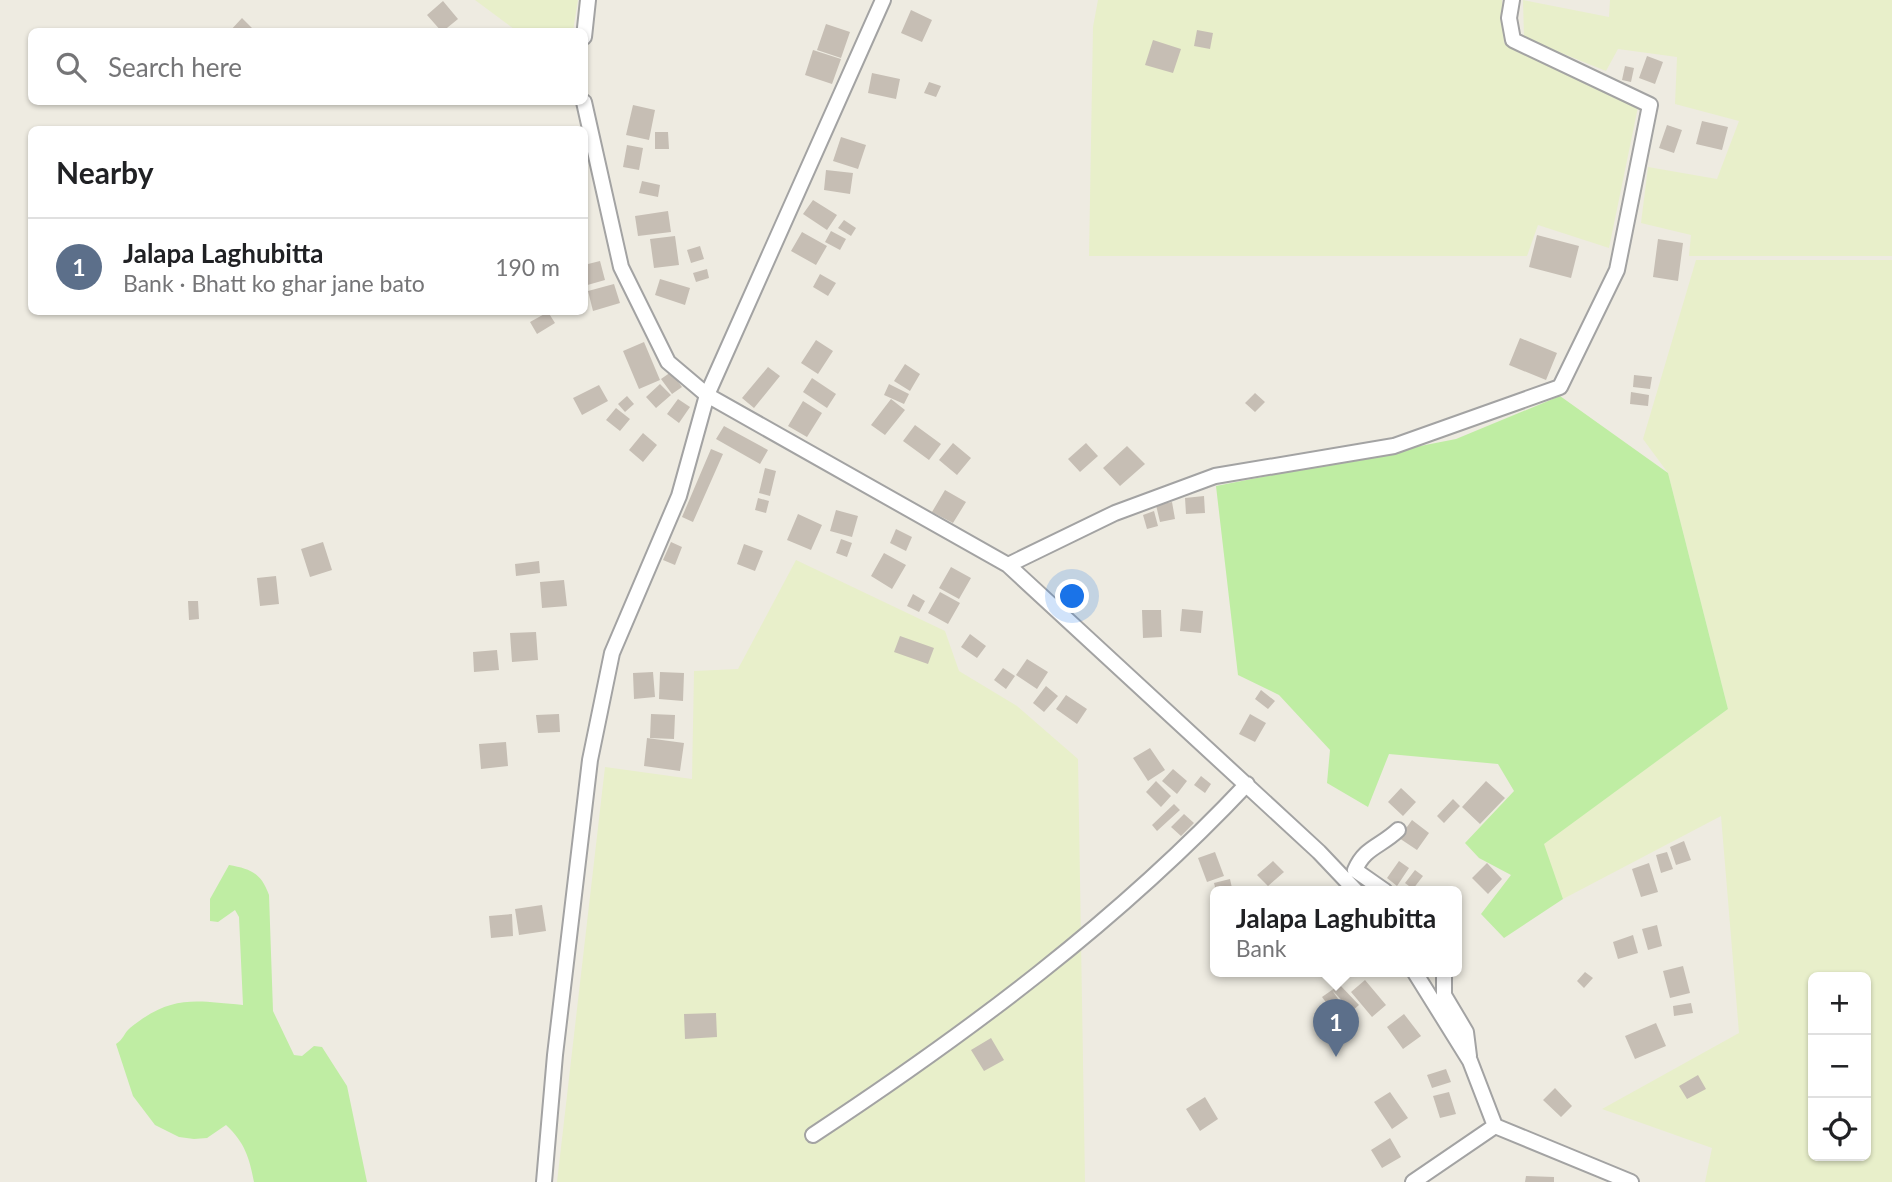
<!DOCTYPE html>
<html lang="en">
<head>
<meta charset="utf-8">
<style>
  :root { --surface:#fff; --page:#f6f6f6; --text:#202124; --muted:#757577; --line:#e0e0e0; --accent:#c81500 }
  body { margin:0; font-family:Lato,sans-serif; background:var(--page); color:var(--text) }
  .controls { position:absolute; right:21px; bottom:21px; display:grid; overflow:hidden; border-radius:10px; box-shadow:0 2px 5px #0004 }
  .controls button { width:63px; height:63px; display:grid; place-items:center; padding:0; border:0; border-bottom:2px solid var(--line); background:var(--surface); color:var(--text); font:35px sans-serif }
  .you { position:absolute; left:1073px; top:597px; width:24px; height:24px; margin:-18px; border:5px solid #fff; border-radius:50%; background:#1a73e8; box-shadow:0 0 0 10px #1a73e833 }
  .badge { display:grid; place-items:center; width:46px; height:46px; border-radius:50%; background:var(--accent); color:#fff; font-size:23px; font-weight:700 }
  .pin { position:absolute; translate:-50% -58px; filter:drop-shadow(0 2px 4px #0008) }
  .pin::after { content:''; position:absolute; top:37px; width:24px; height:21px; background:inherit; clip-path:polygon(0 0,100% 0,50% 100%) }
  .popup { position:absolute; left:1210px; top:886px; width:252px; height:91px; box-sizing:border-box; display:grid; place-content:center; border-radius:10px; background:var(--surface); filter:drop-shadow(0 2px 5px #0005); font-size:23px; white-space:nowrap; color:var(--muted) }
  .popup b { font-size:26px; color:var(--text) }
  .popup::after { content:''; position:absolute; left:50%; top:100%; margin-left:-14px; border:14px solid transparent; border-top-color:var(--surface) }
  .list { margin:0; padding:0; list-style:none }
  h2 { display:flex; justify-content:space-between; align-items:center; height:91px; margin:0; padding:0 28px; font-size:30px }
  h2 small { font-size:23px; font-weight:400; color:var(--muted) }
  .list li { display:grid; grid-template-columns:46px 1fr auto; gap:21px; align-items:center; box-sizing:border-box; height:98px; padding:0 28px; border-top:2px solid var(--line) }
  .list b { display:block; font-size:26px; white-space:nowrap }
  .list p { margin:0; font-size:23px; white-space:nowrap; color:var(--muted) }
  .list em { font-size:23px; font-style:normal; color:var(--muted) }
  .icon { flex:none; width:38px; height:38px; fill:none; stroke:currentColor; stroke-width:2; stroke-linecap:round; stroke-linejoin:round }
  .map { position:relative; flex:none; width:1892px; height:1182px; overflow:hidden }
  .search { position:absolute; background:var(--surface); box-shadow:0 2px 5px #0004; left:28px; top:28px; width:560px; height:77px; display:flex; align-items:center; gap:18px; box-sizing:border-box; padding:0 24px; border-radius:10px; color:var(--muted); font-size:26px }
  .panel { position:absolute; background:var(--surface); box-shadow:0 2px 5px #0004; left:28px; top:126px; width:560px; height:189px; border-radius:10px }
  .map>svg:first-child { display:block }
  .farmland { fill:#e8efca; fill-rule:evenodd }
  .grass { fill:#bfeda3 }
  .building { fill:#c6beb4 }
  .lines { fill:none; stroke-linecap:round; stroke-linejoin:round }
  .street-casing { stroke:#a3a3a3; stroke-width:18 }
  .street { stroke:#fff; stroke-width:14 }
</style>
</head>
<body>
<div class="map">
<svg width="1892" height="1182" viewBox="0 0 1892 1182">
  <rect width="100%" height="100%" fill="#eeebe1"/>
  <path class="farmland" d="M 475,0 L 578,0 L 573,31 L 518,32 Z
    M 1098,0 L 1502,0 L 1504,43 L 1638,107 L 1609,248 L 1538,225 L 1527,256 L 1089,256 L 1093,27 Z
    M 1523,0 L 1609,17 L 1610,0 L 1892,0 L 1892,256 L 1689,256 L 1691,235 L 1641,223 L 1648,167 L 1717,179 L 1739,121 L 1675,104 L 1677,57 L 1618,49 L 1606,71 L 1524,38 Z
    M 1696,260 L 1892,260 L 1892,1182 L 1705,1182 L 1712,1148 L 1602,1109 L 1739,1033 L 1721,816 L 1563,899 L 1543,844 L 1728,709 L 1668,473 L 1643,439 ZM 1813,977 L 1866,977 L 1866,1156 L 1813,1156 Z
    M 796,560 L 945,631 L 959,671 L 1017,706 L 1078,759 L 1085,1182 L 557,1182 L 605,767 L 692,779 L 694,671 L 738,669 Z"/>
  <path class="grass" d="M 1560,396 L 1668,473 L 1728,709 L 1544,844 L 1563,899 L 1504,938 L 1481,914 L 1511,875 L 1479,858 L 1465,843 L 1514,791 L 1498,764 L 1389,754 L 1368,807 L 1327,783 L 1330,750 L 1279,695 L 1238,675 L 1216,486 L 1456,439 Z
    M 229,865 C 251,869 261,873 269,895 L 273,1011 L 294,1055 L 302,1056 L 314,1046 L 322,1047 L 347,1086 L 367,1182 L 254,1182 C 249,1157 245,1143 226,1125 L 207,1138 L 194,1139 L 179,1137 L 155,1125 L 133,1096 L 116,1044 C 123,1040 124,1033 130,1028 C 172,994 195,1001 243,1005 L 239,917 L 235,910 L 218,922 L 210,921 L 210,899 Z"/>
  <path class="building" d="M 443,1 L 458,19 L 442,32 L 427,15 Z
    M 911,10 L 932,20 L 922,42 L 901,33 Z
    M 242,18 L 256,32 L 229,32 Z
    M 826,24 L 850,32 L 841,58 L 817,50 Z
    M 1197,30 L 1213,33 L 1210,49 L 1194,46 Z
    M 1153,40 L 1181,49 L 1173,73 L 1145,65 Z
    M 813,50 L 841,59 L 832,84 L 805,75 Z
    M 1647,56 L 1663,62 L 1655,84 L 1639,78 Z
    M 1625,66 L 1634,68 L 1631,82 L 1622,80 Z
    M 872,73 L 900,79 L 896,99 L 868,93 Z
    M 929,82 L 941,86 L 936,97 L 924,93 Z
    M 633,105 L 655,110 L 649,140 L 626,135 Z
    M 1702,121 L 1728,127 L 1722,150 L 1696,144 Z
    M 1667,125 L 1682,130 L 1674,153 L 1659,148 Z
    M 655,132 L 668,132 L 669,149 L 655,149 Z
    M 841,137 L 866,145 L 858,169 L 833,161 Z
    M 627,145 L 643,148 L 639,170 L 623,167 Z
    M 826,170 L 853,173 L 850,194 L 824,190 Z
    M 642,181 L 660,185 L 658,197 L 639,193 Z
    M 813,200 L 837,215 L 827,230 L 803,214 Z
    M 668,211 L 671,232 L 638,236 L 635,216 Z
    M 844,220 L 856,228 L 851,236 L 838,228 Z
    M 831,231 L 846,239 L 840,250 L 825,242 Z
    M 802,232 L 827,246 L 816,265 L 791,251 Z
    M 1537,235 L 1579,246 L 1571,278 L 1529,267 Z
    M 675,236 L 679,265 L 654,268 L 650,239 Z
    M 1658,239 L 1683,243 L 1678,281 L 1653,277 Z
    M 700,246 L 704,259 L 691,263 L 687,250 Z
    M 600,261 L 605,280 L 584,286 L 584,265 Z
    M 707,269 L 709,278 L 696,282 L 693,273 Z
    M 820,274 L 836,283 L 828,296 L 813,287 Z
    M 660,279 L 690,288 L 685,305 L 655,295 Z
    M 614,284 L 620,303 L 593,311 L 588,291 Z
    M 548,312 L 555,323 L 537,334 L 530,322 Z
    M 1520,338 L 1557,353 L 1546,380 L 1509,365 Z
    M 816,340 L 833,351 L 818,374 L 801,363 Z
    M 644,342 L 660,380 L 639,389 L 623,351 Z
    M 905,364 L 920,374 L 910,391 L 894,381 Z
    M 768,367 L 780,376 L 754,408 L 742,398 Z
    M 671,372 L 682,387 L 672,394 L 661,379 Z
    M 1634,375 L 1652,377 L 1650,389 L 1633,387 Z
    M 812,378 L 836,394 L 827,408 L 803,392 Z
    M 660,384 L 671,395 L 656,408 L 646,397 Z
    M 889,384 L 909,394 L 904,404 L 884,395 Z
    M 599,385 L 608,401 L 582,415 L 573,398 Z
    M 1631,392 L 1649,395 L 1648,406 L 1630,404 Z
    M 1255,393 L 1265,402 L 1255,412 L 1245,403 Z
    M 627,396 L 634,404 L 625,412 L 618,404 Z
    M 678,399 L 690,407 L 679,423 L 667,414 Z
    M 891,399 L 905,410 L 885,435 L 871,425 Z
    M 803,401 L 822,413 L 807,437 L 788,426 Z
    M 616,408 L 630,419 L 620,431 L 606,420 Z
    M 915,425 L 941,444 L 929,460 L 903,441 Z
    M 724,426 L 768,450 L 760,464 L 716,439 Z
    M 643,433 L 657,445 L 643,462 L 629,450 Z
    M 953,443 L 971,458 L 957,475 L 939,460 Z
    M 1086,443 L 1098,456 L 1080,472 L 1068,459 Z
    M 1127,446 L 1145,464 L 1120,486 L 1103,468 Z
    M 711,449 L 723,454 L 693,522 L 682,517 Z
    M 765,468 L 776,471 L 770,496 L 759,493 Z
    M 945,490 L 966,502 L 953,523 L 932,512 Z
    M 1204,496 L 1205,513 L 1186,514 L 1185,498 Z
    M 758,498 L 769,501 L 766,513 L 755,510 Z
    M 1172,502 L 1175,519 L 1160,522 L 1156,505 Z
    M 836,510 L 858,516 L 852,537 L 830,531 Z
    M 1154,511 L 1158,526 L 1147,529 L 1143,515 Z
    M 798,514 L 822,525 L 811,550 L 787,540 Z
    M 896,529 L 912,537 L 906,551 L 890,543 Z
    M 841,539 L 852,543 L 847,557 L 836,553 Z
    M 323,542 L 332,570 L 310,577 L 301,549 Z
    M 671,542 L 682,547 L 675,565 L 663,560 Z
    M 744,544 L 763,551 L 755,571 L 737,564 Z
    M 884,553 L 906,565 L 892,589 L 871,576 Z
    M 539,561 L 540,573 L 516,576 L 515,564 Z
    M 951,567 L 971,578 L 959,599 L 939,588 Z
    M 276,576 L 279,604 L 260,606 L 257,578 Z
    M 564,580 L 567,606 L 542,608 L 540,582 Z
    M 940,592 L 960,603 L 948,624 L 928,613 Z
    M 913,594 L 925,601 L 919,612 L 907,606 Z
    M 188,601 L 198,601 L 199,619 L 189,620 Z
    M 1182,609 L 1203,611 L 1201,633 L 1180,631 Z
    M 1142,610 L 1161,610 L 1162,637 L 1143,638 Z
    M 536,632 L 538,660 L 512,662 L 510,633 Z
    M 970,634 L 986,646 L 977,658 L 961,647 Z
    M 900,636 L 934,648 L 928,664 L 894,652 Z
    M 497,650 L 499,670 L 474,672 L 473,652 Z
    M 1027,659 L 1048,672 L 1037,689 L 1016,675 Z
    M 1003,668 L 1015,676 L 1006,689 L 994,680 Z
    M 653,672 L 655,697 L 634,699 L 633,673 Z
    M 660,672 L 684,673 L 683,701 L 659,699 Z
    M 1046,686 L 1058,696 L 1044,712 L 1033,703 Z
    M 1261,690 L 1275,701 L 1268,709 L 1255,699 Z
    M 1066,695 L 1087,709 L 1077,724 L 1056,709 Z
    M 559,714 L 560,732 L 538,733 L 536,715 Z
    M 651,714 L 675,715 L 674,739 L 650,738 Z
    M 1250,714 L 1266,723 L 1255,742 L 1239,734 Z
    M 647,738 L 684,743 L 680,771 L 644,766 Z
    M 506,742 L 508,766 L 481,769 L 479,744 Z
    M 1150,748 L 1165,770 L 1148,781 L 1133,758 Z
    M 1173,769 L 1187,781 L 1177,794 L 1162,781 Z
    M 1201,776 L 1211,784 L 1205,793 L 1194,785 Z
    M 1156,781 L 1171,796 L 1161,807 L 1146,792 Z
    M 1486,781 L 1505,798 L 1480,824 L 1462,807 Z
    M 1401,788 L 1416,802 L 1403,816 L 1388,802 Z
    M 1453,799 L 1460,806 L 1444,823 L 1437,816 Z
    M 1174,804 L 1180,810 L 1157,831 L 1152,825 Z
    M 1184,814 L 1194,823 L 1181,836 L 1171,827 Z
    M 1412,820 L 1429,833 L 1417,850 L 1399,838 Z
    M 1684,841 L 1691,860 L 1676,865 L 1670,847 Z
    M 1215,852 L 1224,876 L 1207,882 L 1198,858 Z
    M 1667,852 L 1673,869 L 1661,873 L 1656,855 Z
    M 1273,861 L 1284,872 L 1268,886 L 1257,875 Z
    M 1399,861 L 1409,868 L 1397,886 L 1387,878 Z
    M 1487,863 L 1502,879 L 1488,894 L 1472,878 Z
    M 1649,863 L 1658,892 L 1641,897 L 1632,869 Z
    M 1415,870 L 1423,876 L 1413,889 L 1405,883 Z
    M 1230,879 L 1232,888 L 1216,891 L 1214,883 Z
    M 542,905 L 546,931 L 519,935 L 515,909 Z
    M 512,914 L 513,936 L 491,938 L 489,916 Z
    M 1657,925 L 1662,946 L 1648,950 L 1642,929 Z
    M 1633,935 L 1638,953 L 1618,959 L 1613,942 Z
    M 1683,966 L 1690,993 L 1670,998 L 1663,971 Z
    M 1585,972 L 1593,978 L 1584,988 L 1577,981 Z
    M 1365,980 L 1386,1005 L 1372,1017 L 1351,992 Z
    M 1339,984 L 1359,1005 L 1352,1011 L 1332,990 Z
    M 1332,990 L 1343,1006 L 1334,1013 L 1322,997 Z
    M 1691,1003 L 1693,1013 L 1674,1016 L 1673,1006 Z
    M 716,1013 L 717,1037 L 685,1039 L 684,1014 Z
    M 1404,1014 L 1421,1036 L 1403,1049 L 1387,1027 Z
    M 1656,1023 L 1666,1046 L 1635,1059 L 1625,1036 Z
    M 991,1038 L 1004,1060 L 984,1071 L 971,1050 Z
    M 1446,1069 L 1451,1082 L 1432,1088 L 1427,1075 Z
    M 1698,1075 L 1706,1089 L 1687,1099 L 1679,1086 Z
    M 1555,1088 L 1572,1106 L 1561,1117 L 1543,1100 Z
    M 1390,1092 L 1408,1118 L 1392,1129 L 1374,1102 Z
    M 1449,1092 L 1456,1114 L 1440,1118 L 1433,1096 Z
    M 1205,1097 L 1218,1119 L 1200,1131 L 1186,1109 Z
    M 1390,1138 L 1401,1157 L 1382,1168 L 1371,1150 Z
    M 1526,1176 L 1554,1177 L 1554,1182 L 1525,1182 Z"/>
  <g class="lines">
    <g class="street-casing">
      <path id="street" d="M 584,37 L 588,0
        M 584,102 L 621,267 L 668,362 L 707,395 L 1008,565 L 1319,852 L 1356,891
        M 1008,565 L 1115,513 L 1215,476 L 1394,446 L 1560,387 L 1617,270 L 1650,105 L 1513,40 L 1509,18 L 1512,0
        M 1385,891 L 1355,870 C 1365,847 1380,847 1398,830
        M 1414,971 L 1470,1061 L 1495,1126 L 1631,1182
        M 1444,971 L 1444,995 L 1466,1032 L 1469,1056
        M 813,1135 C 969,1032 1118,921 1247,784
        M 544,1182 L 555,1055 L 590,760 L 612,653 L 679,496 L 707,395 L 883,0
        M 1413,1182 L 1495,1126"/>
    </g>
    <use href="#street" class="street"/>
  </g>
</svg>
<div class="controls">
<button>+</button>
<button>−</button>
<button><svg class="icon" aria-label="locate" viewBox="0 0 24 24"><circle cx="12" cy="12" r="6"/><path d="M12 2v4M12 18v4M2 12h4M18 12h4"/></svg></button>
</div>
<div class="you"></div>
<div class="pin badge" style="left:1336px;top:1057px;background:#5c6f8a">1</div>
<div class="popup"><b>Jalapa Laghubitta</b>Bank</div>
<div class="search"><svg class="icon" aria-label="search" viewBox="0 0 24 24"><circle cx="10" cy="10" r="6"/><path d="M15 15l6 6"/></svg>Search here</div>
<section class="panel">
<h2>Nearby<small></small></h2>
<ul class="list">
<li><span class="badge" style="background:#5c6f8a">1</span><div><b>Jalapa Laghubitta</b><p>Bank · Bhatt ko ghar jane bato</p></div><em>190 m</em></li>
</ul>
</section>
</div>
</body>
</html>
